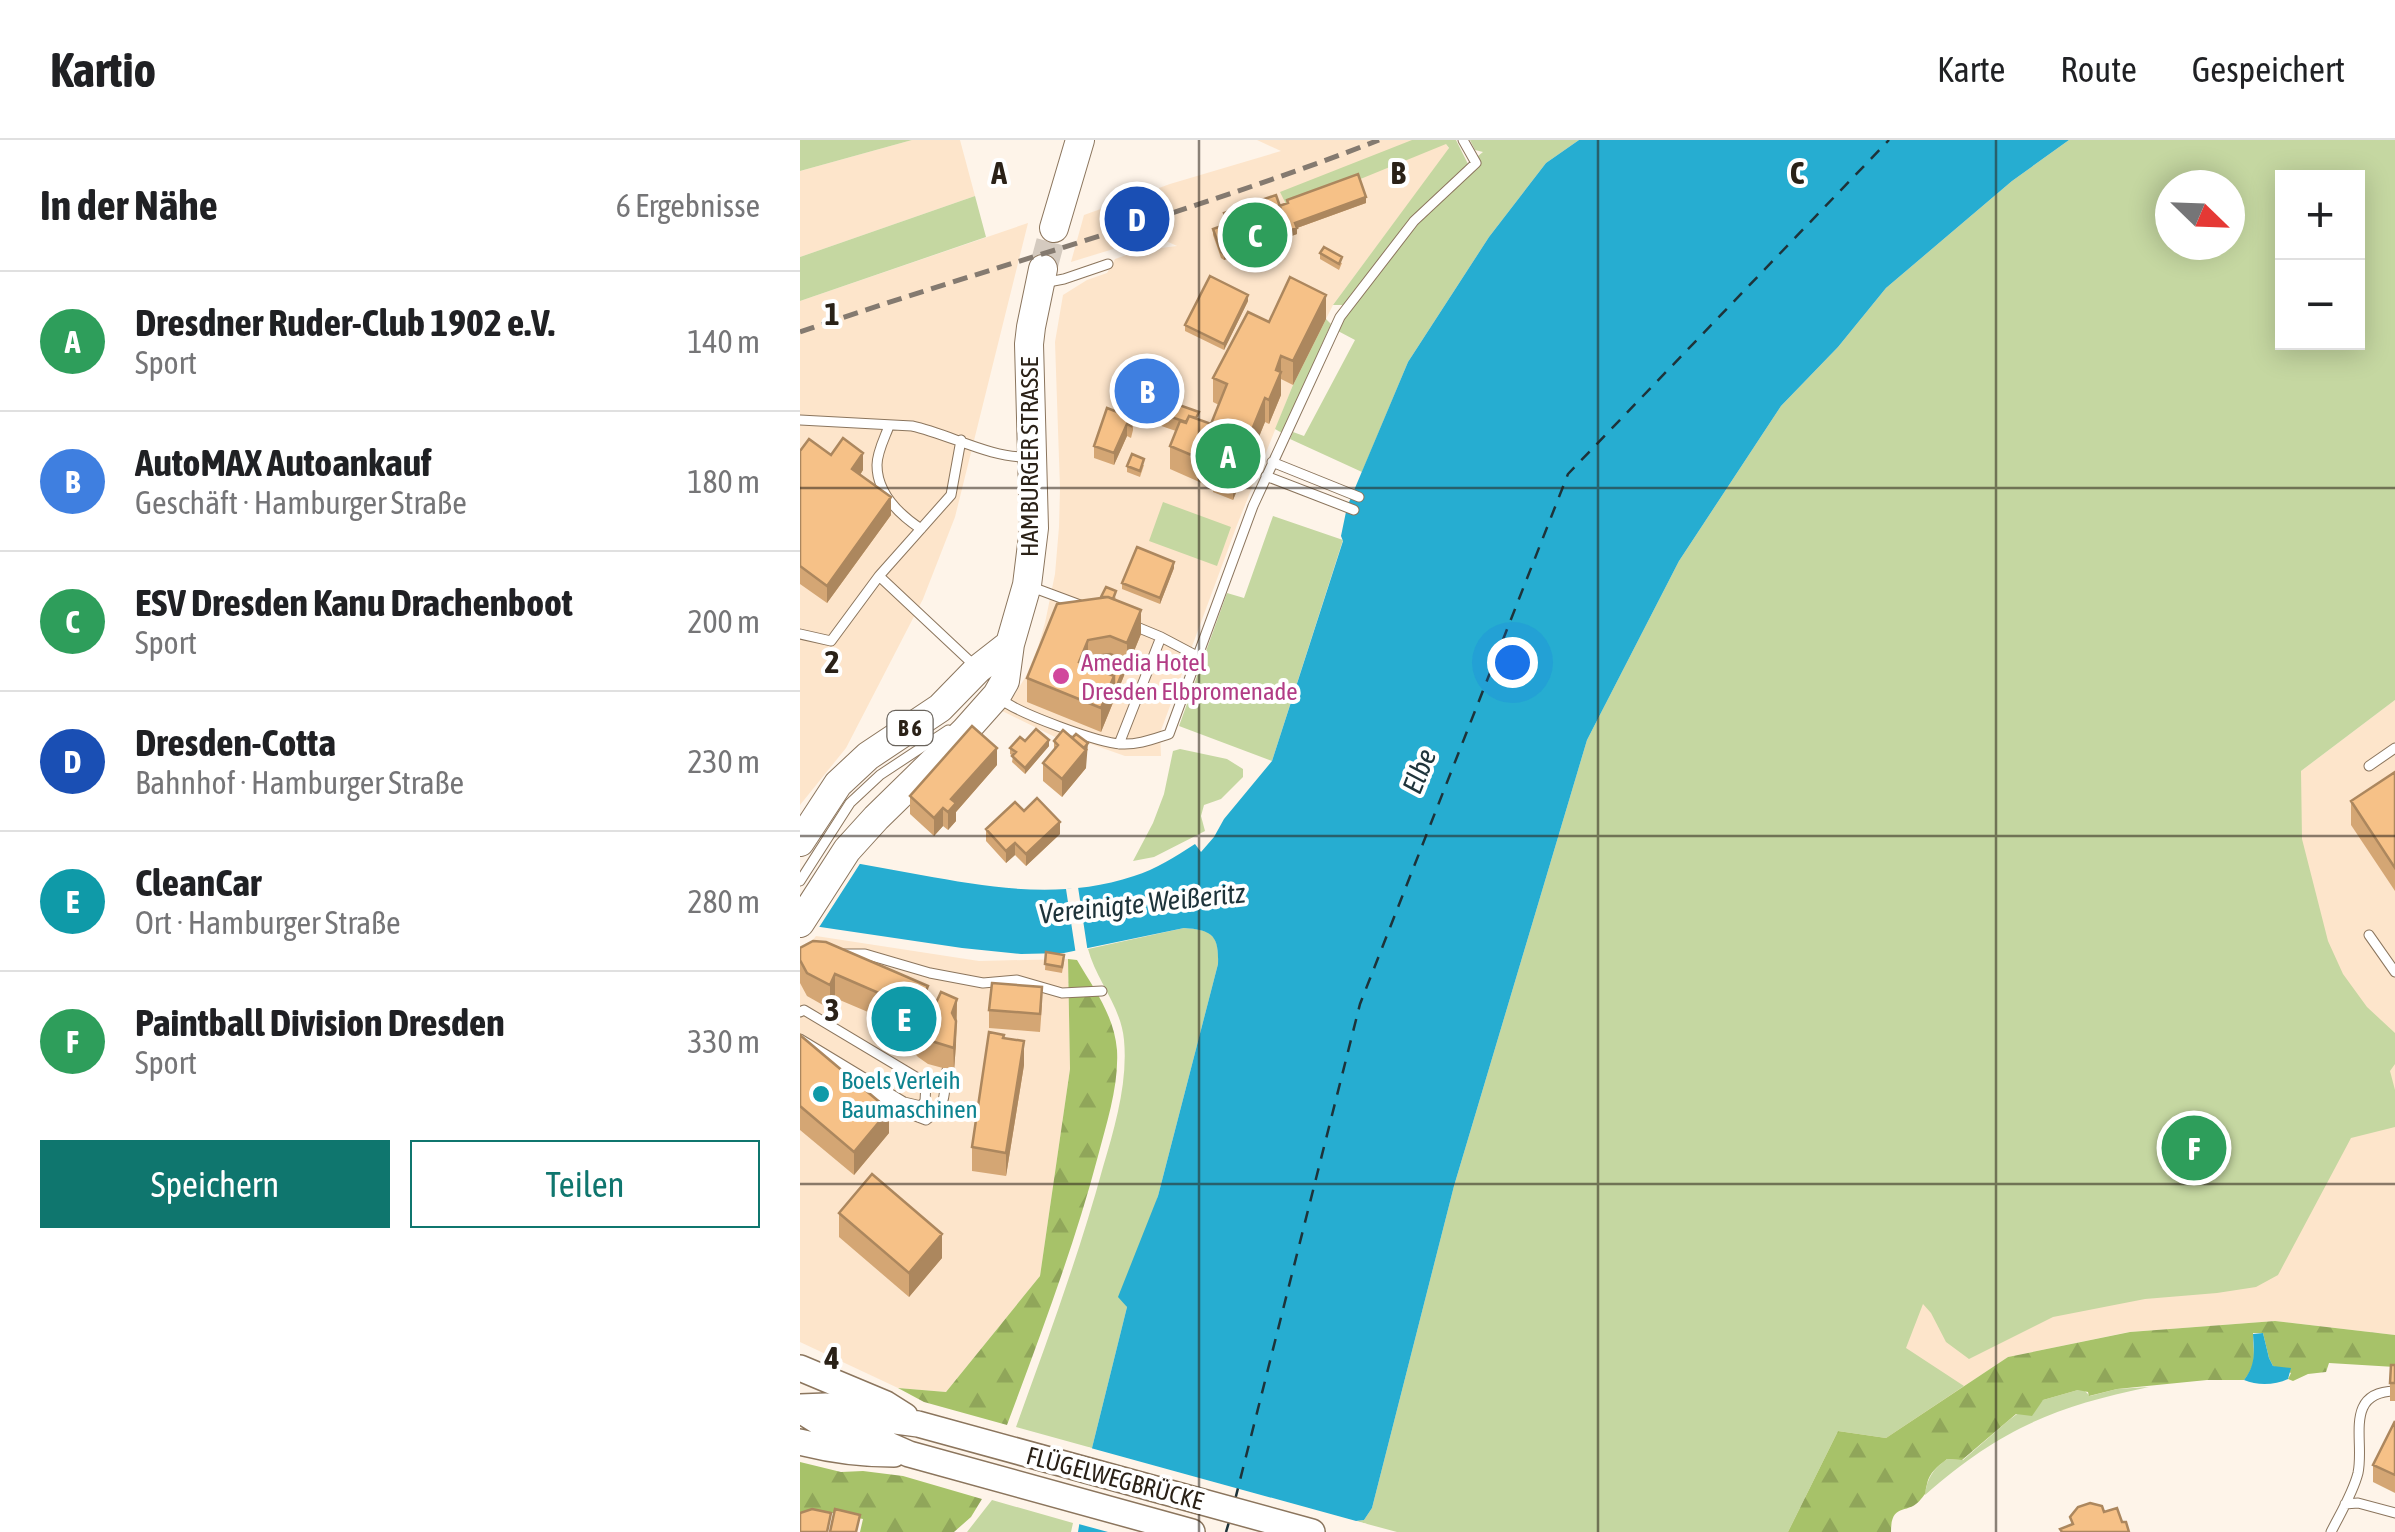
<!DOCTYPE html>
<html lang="de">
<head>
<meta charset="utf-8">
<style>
  :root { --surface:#fff; --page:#f2f2f2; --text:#202124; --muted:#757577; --line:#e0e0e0; --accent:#0f766e }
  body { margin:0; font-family:"Asap Condensed",sans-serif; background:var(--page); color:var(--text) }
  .controls { position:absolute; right:30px; top:30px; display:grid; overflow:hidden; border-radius:0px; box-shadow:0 5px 25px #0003 }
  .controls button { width:90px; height:90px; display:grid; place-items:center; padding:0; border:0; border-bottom:2px solid var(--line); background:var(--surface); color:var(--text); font:50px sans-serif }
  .compass { position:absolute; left:1355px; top:30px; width:90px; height:90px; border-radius:50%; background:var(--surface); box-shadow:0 5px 25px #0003; rotate:113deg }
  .you { position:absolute; left:712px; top:522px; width:35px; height:35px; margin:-25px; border:8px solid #fff; border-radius:50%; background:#1a73e8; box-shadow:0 0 0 15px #1a73e833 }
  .badge { display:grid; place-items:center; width:65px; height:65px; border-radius:50%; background:var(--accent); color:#fff; font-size:32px; font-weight:700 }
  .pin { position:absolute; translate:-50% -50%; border:5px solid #fff; box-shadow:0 2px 10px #0006 }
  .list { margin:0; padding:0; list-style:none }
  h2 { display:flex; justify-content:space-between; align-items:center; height:130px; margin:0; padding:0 40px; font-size:42px }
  h2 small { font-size:32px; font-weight:400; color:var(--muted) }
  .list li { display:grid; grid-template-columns:65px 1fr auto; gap:30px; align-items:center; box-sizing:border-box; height:140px; padding:0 40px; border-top:2px solid var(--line) }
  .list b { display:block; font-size:38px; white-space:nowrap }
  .list p { margin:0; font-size:32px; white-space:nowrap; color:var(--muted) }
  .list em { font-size:32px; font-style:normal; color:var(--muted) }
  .actions { display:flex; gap:20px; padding:30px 40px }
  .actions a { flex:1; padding:22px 0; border:2px solid var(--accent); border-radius:0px; text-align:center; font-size:35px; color:var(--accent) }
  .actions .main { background:var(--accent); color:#fff }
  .map { position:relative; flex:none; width:1595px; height:1392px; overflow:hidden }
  header { display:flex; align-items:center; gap:60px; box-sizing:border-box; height:140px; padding:0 50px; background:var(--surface); border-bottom:2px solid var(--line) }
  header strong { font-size:48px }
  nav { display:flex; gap:55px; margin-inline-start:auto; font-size:35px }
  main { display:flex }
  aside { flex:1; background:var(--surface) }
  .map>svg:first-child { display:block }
  .built { fill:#fde5cb }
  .grass { fill:#c5d7a1; fill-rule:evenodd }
  .forest { fill:url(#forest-firs) }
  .water { fill:#26add1 }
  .pier { fill:#fef4e9 }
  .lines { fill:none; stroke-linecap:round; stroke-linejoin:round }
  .ferry { stroke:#1e333a; stroke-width:2.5; stroke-dasharray:12 10; stroke-linecap:butt }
  .primary-tunnel { stroke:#d4cabf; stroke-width:28; stroke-dasharray:28 14; stroke-linecap:butt }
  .lane-casing { stroke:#8b755d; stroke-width:11 }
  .secondary-casing { stroke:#8b755d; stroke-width:28 }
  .primary-casing { stroke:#8b755d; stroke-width:30 }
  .lane { stroke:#fff; stroke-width:9 }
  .secondary { stroke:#fff; stroke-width:25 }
  .primary { stroke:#fff; stroke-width:28 }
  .rail { stroke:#847a70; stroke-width:5; stroke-dasharray:15 8; stroke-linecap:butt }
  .wall { fill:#d4a674 }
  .shaded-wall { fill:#ac875e }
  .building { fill:#f6c187; stroke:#ac875e; stroke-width:2.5 }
  .grid { fill:none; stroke:#2a2117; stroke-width:2.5; stroke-opacity:0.55 }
  .hotel-dot { fill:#d1479c; stroke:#fff; stroke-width:4 }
  .culture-dot { fill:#0f9aa8; stroke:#fff; stroke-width:4 }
  .labels { text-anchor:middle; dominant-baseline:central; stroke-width:8; stroke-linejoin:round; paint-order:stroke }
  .shield { fill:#fff; stroke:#6a645d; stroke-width:2.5 }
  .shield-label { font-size:22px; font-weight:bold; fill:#2a2117 }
  .street-label { font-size:25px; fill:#2a2117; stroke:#fff }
  .hotel-label { font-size:25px; fill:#b23c85; stroke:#fff; text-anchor:start }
  .culture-label { font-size:25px; fill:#0d838f; stroke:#fff; text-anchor:start }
  .water-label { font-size:28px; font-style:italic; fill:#1e333a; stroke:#fff }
  .grid-label { font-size:32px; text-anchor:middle; font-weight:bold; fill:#2a2117; stroke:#fff; stroke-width:8; stroke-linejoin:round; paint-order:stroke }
</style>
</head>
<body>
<header>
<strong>Kartio</strong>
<nav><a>Karte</a><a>Route</a><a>Gespeichert</a></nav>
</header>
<main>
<aside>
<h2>In der Nähe<small>6 Ergebnisse</small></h2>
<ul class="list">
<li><span class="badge" style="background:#2e9e5b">A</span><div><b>Dresdner Ruder-Club 1902 e.V.</b><p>Sport</p></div><em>140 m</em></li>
<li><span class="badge" style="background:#3f7fe0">B</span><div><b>AutoMAX Autoankauf</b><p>Geschäft · Hamburger Straße</p></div><em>180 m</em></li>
<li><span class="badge" style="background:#2e9e5b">C</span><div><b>ESV Dresden Kanu Drachenboot</b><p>Sport</p></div><em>200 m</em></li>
<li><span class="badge" style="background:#1a4fb4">D</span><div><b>Dresden-Cotta</b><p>Bahnhof · Hamburger Straße</p></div><em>230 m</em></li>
<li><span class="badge" style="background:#0f9aa8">E</span><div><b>CleanCar</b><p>Ort · Hamburger Straße</p></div><em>280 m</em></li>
<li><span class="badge" style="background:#2e9e5b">F</span><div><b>Paintball Division Dresden</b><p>Sport</p></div><em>330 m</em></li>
</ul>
<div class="actions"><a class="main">Speichern</a><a>Teilen</a></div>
</aside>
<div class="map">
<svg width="1595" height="1392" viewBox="0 0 1595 1392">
  <defs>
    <pattern id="forest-firs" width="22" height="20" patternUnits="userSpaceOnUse" patternTransform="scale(2.5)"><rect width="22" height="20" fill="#a7c269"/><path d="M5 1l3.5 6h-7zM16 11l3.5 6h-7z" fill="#90a65a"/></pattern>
  </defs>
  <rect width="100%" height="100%" fill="#fef4e9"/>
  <path class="built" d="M 112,0 L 160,0 L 175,56 L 0,117 L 0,31 Z
    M 457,0 L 644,0 L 649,9 L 533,165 L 493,245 L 437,385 L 360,593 L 361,616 L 325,616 L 274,598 L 255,597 L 200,570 L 215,554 L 226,536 L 238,507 L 245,483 L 255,434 L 259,387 L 260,348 L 255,202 L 263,155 L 287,140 L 307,133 L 315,119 L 338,111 L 377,106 L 364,100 L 336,102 L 271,122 L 284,75 L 370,44 L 481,11 Z
    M 228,83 L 155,377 L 123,459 L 46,608 L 0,665 L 0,161 Z
    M 1595,560 L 1595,1195 L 1475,1181 L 1329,1192 L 1208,1217 L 1086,1298 L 1121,1104 L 1501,631 Z
    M 16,796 L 179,821 L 268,819 L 270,929 L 240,1136 L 146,1252 L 98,1248 L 0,1202 L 0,816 Z"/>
  <path class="grass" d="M 0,0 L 112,0 L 0,31 Z
    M 612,0 L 656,0 L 668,24 L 683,12 L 675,10 L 670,0 L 779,0 L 746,23 L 689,97 L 608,222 L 562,332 L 490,299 L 493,292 L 504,296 L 555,200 L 538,191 L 544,175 L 543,165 L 533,165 L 649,8 L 646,4 L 558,40 L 487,66 L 480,52 Z
    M 1269,0 L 1595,0 L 1595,560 L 1501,631 L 1502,699 L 1528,801 L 1543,834 L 1567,867 L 1595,893 L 1595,924 L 1590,931 L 1595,950 L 1595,987 L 1551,998 L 1478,1135 L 1456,1147 L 1417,1153 L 1345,1159 L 1253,1177 L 1169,1219 L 1146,1202 L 1131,1173 L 1123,1164 L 1106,1208 L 1164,1246 L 1086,1298 L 1038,1291 L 988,1392 L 597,1392 L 556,1381 L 564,1380 L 572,1368 L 654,1046 L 787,600 L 879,421 L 981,266 L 1038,207 L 1086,148 L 1212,41 ZM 1482,38 L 1558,38 L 1558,202 L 1482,202 ZM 1370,45 L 1430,45 L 1430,105 L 1370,105 Z
    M 175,56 L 186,97 L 0,161 L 0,117 Z
    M 526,179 L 531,184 L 482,293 L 475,289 L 493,245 Z
    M 363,362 L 431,387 L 417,426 L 349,401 Z
    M 473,376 L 543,400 L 472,621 L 379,586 L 427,453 L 444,458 Z
    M 380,609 L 427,619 L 443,629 L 443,637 L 421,659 L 404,665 L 401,676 L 405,691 L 354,717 L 333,721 L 353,683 L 364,654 L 373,611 Z
    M 384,788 C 413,790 419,795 418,824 L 358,1056 L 325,1163 L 327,1167 L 292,1308 L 216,1287 C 247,1201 279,1115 303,1027 C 315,987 328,942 324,900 C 321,866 296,840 288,809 Z
    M 1349,1247 C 1253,1267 1199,1290 1125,1355 C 1127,1338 1133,1329 1147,1319 L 1163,1320 L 1209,1280 L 1217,1274 L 1224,1273 L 1243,1260 L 1278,1250 L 1284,1250 L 1290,1256 L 1317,1249 Z
    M 192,1360 L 273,1383 L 271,1392 L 167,1392 Z"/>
  <path class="forest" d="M 268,819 L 277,820 C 294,849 314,875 317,910 C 319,945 307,982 298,1016 C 274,1107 240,1196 207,1285 L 124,1262 L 98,1248 L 146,1252 L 240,1136 L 270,929 Z
    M 1475,1181 L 1595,1195 L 1595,1227 L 1529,1223 L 1526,1232 L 1508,1234 L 1493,1241 L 1488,1239 L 1491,1233 L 1473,1226 L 1469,1218 L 1463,1193 L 1453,1193 C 1453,1214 1458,1223 1444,1240 L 1407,1240 L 1317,1249 L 1289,1256 L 1288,1252 L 1278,1250 L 1243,1260 L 1232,1276 L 1216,1274 L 1162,1320 L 1147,1319 C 1138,1326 1129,1333 1127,1344 C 1124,1355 1128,1351 1121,1359 C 1108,1376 1091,1361 1091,1392 L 988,1392 L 1038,1291 L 1086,1298 L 1208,1217 L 1330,1192 Z
    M 0,1322 L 41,1332 L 63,1331 L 103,1336 L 182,1359 L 171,1377 L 154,1392 L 60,1392 L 63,1379 L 23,1371 L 0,1379 Z"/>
  <path class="water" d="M 779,0 L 1269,0 L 1212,41 L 1086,148 L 1038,207 L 981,266 L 879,421 L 787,600 L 654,1046 L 572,1368 L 564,1380 L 556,1381 L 553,1392 L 278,1392 L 292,1308 L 327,1167 L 318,1157 L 358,1056 L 418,824 C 419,795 412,790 384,788 L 264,813 L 221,814 L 162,808 L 0,784 L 0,713 C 40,720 81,728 121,735 C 194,748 261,760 334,736 C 356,729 375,717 395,704 L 401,712 L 414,697 L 424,679 L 472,621 L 543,401 L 541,396 L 547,367 L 608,222 L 689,97 L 746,23 Z
    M 1463,1193 L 1469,1218 L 1473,1226 L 1491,1228 L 1488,1239 C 1475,1245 1458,1246 1444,1240 C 1456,1225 1454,1212 1453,1194 Z"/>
  <path class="pier" d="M 0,708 L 63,719 L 16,792 L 0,789 Z
    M 278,747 L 288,813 L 276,815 L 266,749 Z
    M 287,1307 L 567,1384 L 560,1385 L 558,1392 L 308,1392 L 275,1383 Z"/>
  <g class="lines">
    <path class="ferry" d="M 435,1360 L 560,864 L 768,334 L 1089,0
      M 426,1392 L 429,1382"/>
    <path class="primary-tunnel" d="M 243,129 L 254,88"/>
    <g class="lane-casing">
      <path id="lane" d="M 243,143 L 264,139 L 308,124
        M 0,280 L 112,286 C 149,294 190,318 227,317
        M 89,286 C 85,297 77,312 77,325 C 77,353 100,375 121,389
        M 161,300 L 151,355 L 79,436 L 176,527
        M 472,322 L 559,357
        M 466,336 L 554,370
        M 229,446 L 280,465
        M 0,494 L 31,501 L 79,436
        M 361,497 L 397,516
        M 201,559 C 217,573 299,603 321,604 C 338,605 353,599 369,594 L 453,366 L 540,177 L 614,81 L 676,23 L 663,0
        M 319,604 L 361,497 L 332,485
        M 1569,626 L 1595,608
        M 0,741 L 50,663 L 80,635 L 148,590
        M 1569,795 L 1595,832
        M 42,814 L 65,814 L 130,833 L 183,843 L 217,840 L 262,853 L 302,851
        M 0,872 L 4,870 L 126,943 L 144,945
        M 0,899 L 104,962 L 121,966 L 125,961 L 126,943
        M 45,935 L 113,975 L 126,980 C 150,963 142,956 147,930
        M 1545,1364 L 1558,1363 L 1595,1373
        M 1531,1392 C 1540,1374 1553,1353 1558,1333 C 1565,1301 1543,1252 1595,1251"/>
    </g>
    <g class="secondary-casing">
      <path id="secondary" d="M 0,1228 L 86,1264 L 105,1276
        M 0,1267 L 26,1266 L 81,1279 L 118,1284 L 512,1392
        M 0,1270 L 21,1283 L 75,1299 L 109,1314 L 392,1392
        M 0,1302 C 31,1310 62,1314 94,1314"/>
    </g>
    <g class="primary-casing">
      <path id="primary" d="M 254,88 L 280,0
        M 0,702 L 38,644 L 68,616 L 140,568 L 178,529 L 210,504
        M 0,783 L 47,710 L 76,678 L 165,591 L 197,555 L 205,541 L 210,504 L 227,445 L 234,388 L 229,204 L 231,187 L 243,129"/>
    </g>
    <use href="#lane" class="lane"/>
    <use href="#secondary" class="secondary"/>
    <use href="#primary" class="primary"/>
    <path class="rail" d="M 0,192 C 192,126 389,74 579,0"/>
  </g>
  <path class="wall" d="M 566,63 L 497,88 L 497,94 L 486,98 L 486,102 L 435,120 L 433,116 L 424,120 L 421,118 L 413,95 L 413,89 L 424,85 L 424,73 L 479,66 Z
    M 520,113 L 542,123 L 539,130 L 520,119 Z
    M 448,161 L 424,210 L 385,191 L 385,185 Z
    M 526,179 L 493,245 L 481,239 L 481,255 L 469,284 L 465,282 L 433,360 L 413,352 L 413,348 L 370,329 L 370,306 L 376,291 L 332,276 L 332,264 L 399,280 L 411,284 L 419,265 L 413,262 L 413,238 L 469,182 Z
    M 333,278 L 333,290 L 331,298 L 327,296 L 314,325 L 294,318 L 294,306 Z
    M 0,311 L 31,315 L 63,330 L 60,335 L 91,375 L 27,463 L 0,444 Z
    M 344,325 L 340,337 L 327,332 L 327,326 Z
    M 374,428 L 360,464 L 322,449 L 322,443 Z
    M 316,457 L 315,460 L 341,494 L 301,592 L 227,562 L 227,538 Z
    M 225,601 L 249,606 L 225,634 L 212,622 L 213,616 L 210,614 L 210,608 Z
    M 254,601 L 288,609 L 286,612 L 286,628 L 262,657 L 243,641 L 243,623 L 254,610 Z
    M 197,625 L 156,672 L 156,681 L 148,690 L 143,686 L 134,696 L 110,674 L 110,656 Z
    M 1595,632 L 1595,751 L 1551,685 L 1551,661 Z
    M 224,671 L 260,694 L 226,726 L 215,715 L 206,723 L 186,701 L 186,689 Z
    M 0,808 L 135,865 L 157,859 L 156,904 L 154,931 L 128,924 L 118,917 L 108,906 L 108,889 L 35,858 L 30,869 L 7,856 L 0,843 Z
    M 246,812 L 264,821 L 262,833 L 245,830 Z
    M 242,865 L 240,892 L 189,888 L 189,870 Z
    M 0,895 L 89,993 L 54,1035 L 0,990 Z
    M 204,898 L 224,925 L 206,1036 L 172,1031 L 172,1007 Z
    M 39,1073 L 142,1118 L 109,1157 L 39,1097 Z
    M 1595,1225 L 1595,1261 L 1590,1261 L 1590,1243 Z
    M 1595,1281 L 1595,1353 L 1573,1342 L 1573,1325 Z"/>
  <path class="shaded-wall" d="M 566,57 L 566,63 L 497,88 L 497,94 L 486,98 L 486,102 L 435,120 L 435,103 L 486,84 L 495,83 Z
    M 433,111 L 433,117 L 424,120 L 424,114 Z
    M 448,155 L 448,161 L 424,210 L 424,204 Z
    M 526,155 L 526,179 L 493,245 L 493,221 Z
    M 481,216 L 481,255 L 469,284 L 469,260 L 476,230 Z
    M 465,258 L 465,282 L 433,360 L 433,336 Z
    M 327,284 L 327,296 L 314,325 L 314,313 Z
    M 63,313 L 63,330 L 52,347 L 52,329 Z
    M 91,357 L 91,375 L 27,463 L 27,446 Z
    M 374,422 L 374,428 L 360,464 L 360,458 Z
    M 341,470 L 341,494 L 301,592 L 301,568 L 314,536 L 327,521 L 327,503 Z
    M 288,500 L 288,523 L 282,540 L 279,522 Z
    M 249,600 L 249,606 L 225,634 L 225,628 Z
    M 288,603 L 286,628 L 262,657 L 262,639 Z
    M 197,608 L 197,625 L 156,672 L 156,681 L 148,690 L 148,672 L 151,659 Z
    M 143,668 L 143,686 L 134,696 L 134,678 Z
    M 260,682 L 260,694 L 226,726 L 226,714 Z
    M 215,703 L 215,715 L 206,723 L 206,711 Z
    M 35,834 L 35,858 L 30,869 L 30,845 Z
    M 128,846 L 128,870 L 122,860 Z
    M 157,859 L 156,904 L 154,931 L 152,873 Z
    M 224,901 L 224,925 L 206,1036 L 206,1013 Z
    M 89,970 L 89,993 L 54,1035 L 54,1012 Z
    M 142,1094 L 142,1118 L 109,1157 L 109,1133 Z"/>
  <path class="building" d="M 558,34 L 566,57 L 495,83 L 497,88 L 486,92 L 486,84 L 479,66 L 488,63 L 487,60 Z
    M 476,55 L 486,84 L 435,103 L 424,73 Z
    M 424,85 L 433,111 L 424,114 L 421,112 L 413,89 Z
    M 524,107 L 542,117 L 539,124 L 520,113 Z
    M 410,136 L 448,155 L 424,204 L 385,185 Z
    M 490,137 L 526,155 L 493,221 L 481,216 L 476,230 L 481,232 L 469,260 L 465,258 L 433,336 L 413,329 L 415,325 L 370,306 L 380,281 L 386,283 L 389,276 L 411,284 L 427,244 L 413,238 L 448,172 L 469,182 Z
    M 336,252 L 347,256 L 348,254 L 399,272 L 396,278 L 389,276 L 386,282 L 332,264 Z
    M 307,268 L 333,278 L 331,286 L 327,284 L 314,313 L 294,306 Z
    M 43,298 L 63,313 L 52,329 L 91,357 L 27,446 L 0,426 L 0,311 L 9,299 L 31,315 Z
    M 332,314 L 344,319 L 340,331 L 327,326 Z
    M 337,407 L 374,422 L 360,458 L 322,443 Z
    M 306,447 L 316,451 L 313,459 L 308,457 L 301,457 Z
    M 308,457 L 341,470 L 327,503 L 310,496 L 288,500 L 279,522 L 314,536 L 301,568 L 227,538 L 257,464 Z
    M 310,514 L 327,521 L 314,553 L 314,536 L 285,524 L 288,517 Z
    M 172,586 L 197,608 L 151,659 L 156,663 L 148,672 L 143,668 L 134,678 L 110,656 Z
    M 236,589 L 249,600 L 225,628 L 212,616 L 216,612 L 210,608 L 220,597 L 225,601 Z
    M 263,590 L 286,610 L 262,639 L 243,623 L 258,605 L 254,601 Z
    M 276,594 L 288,603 L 284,608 L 272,598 Z
    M 1595,632 L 1595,728 L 1551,661 Z
    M 237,658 L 260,682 L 226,714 L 215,703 L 206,711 L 186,689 L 215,662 L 224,671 Z
    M 13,801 L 26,802 L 128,846 L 122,860 L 135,865 L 141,852 L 157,859 L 152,873 L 156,881 L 154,908 L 128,900 L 118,893 L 108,883 L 121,874 L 118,870 L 35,834 L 30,845 L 7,833 L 0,820 L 0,808 Z
    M 246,812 L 264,815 L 262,827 L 245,824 Z
    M 192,843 L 242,847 L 240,874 L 189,870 Z
    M 189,892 L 204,895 L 203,898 L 224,901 L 206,1013 L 172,1007 Z
    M 0,895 L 89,970 L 54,1012 L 0,966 Z
    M 72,1034 L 142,1094 L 109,1133 L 39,1073 Z
    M 1591,1225 L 1595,1225 L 1595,1243 L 1590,1243 Z
    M 1595,1281 L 1595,1335 L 1573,1325 Z
    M 1290,1363 L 1302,1366 L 1304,1372 L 1317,1368 L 1322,1382 L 1326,1382 L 1329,1392 L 1262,1392 L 1260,1389 L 1273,1384 L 1270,1377 L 1278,1367 Z
    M 12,1369 L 31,1373 L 27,1392 L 0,1392 L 0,1373 Z
    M 35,1369 L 60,1375 L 56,1392 L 30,1392 Z"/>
  <path class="grid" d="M 399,0 L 399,1392M 798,0 L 798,1392M 1196,0 L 1196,1392M 0,348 L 1595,348M 0,696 L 1595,696M 0,1044 L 1595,1044"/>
  <circle class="hotel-dot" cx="261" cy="536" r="10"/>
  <circle class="culture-dot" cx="21" cy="954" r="10"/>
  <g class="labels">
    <rect class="shield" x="87.5" y="571" width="45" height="34" rx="8"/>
    <g class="shield-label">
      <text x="110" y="588">B 6</text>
    </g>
    <g class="street-label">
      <text transform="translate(229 317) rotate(-90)">HAMBURGER STRASSE</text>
      <text transform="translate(315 1338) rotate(15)">FLÜGELWEGBRÜCKE</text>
    </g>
    <g class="hotel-label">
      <text x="281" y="522">Amedia Hotel<tspan x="281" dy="29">Dresden Elbpromenade</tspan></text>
    </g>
    <g class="culture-label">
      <text x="41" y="940">Boels Verleih<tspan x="41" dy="29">Baumaschinen</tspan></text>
    </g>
    <g class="water-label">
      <text transform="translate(619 631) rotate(-68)">Elbe</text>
      <text transform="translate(342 763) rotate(-6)">Vereinigte Weißeritz</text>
    </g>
  </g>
  <g class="grid-label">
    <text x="199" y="44">A</text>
    <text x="598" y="44">B</text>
    <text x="997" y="44">C</text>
    <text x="32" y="185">1</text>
    <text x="32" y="533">2</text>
    <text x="32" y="881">3</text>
    <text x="32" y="1229">4</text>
  </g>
</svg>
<div class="controls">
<button>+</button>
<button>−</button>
</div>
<svg class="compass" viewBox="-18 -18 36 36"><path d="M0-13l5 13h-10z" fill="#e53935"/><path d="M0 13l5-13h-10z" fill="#757577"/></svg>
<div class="you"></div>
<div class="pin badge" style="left:428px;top:316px;background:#2e9e5b">A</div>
<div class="pin badge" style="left:347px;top:251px;background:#3f7fe0">B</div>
<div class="pin badge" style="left:455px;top:95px;background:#2e9e5b">C</div>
<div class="pin badge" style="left:337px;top:79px;background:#1a4fb4">D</div>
<div class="pin badge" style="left:104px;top:879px;background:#0f9aa8">E</div>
<div class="pin badge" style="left:1394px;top:1008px;background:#2e9e5b">F</div>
</div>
</main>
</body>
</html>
